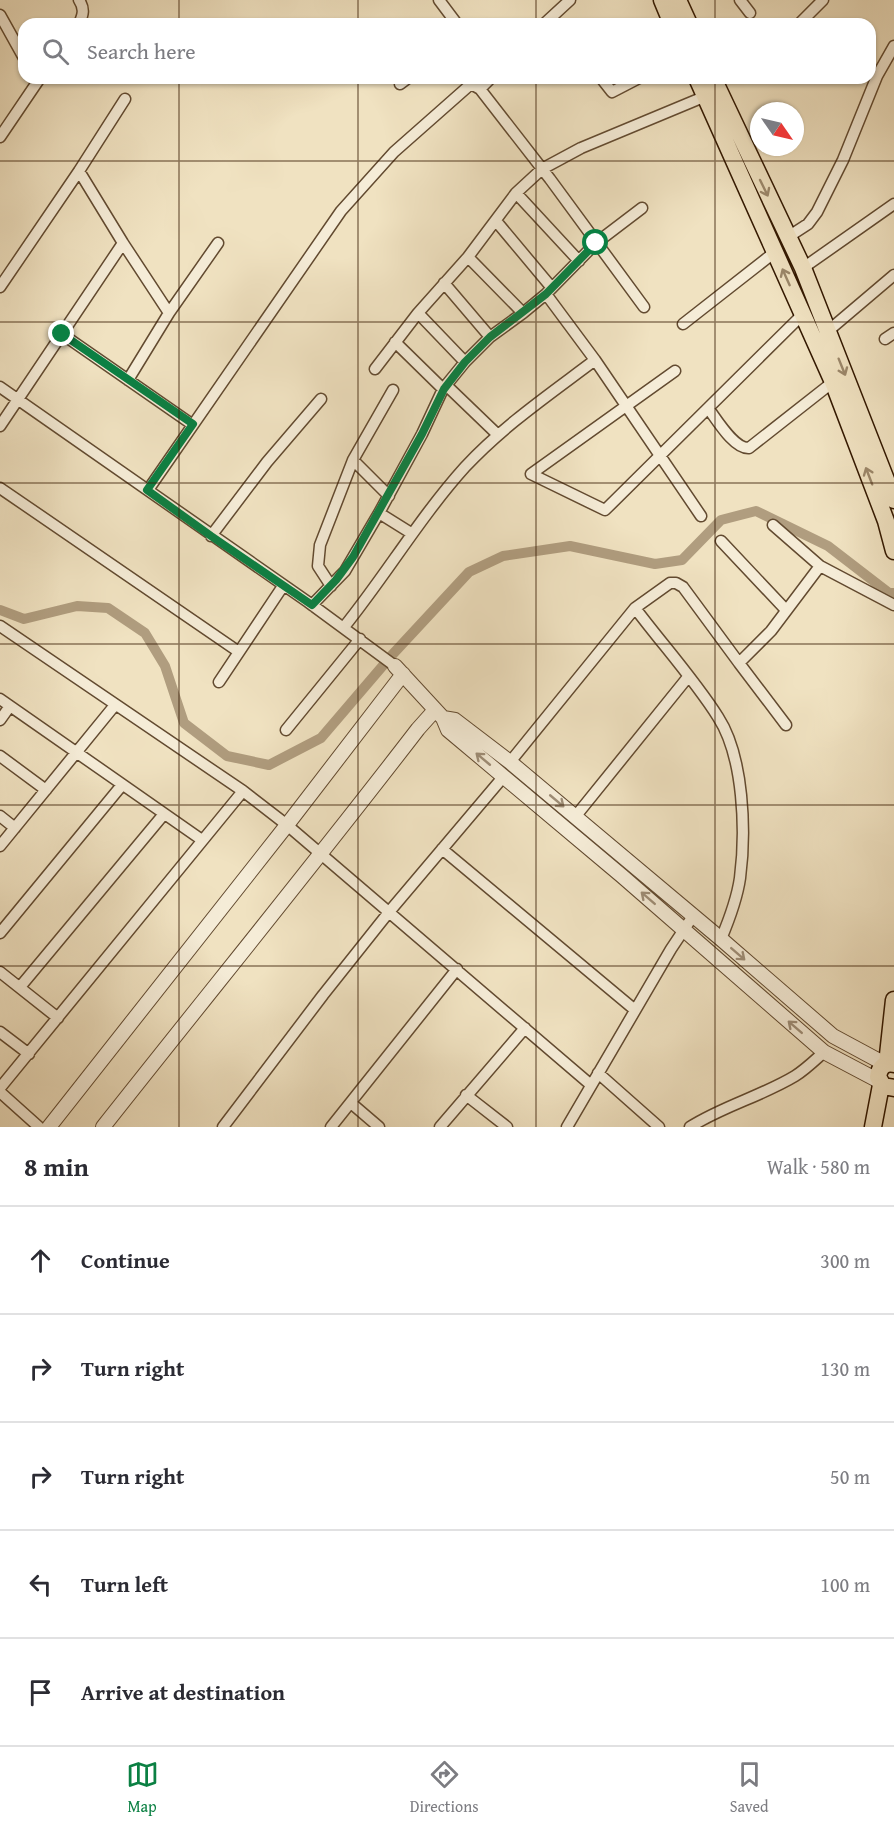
<!DOCTYPE html>
<html lang="en">
<head>
<meta charset="utf-8">
<style>
  :root { --surface:#fff; --page:#f2f2f3; --text:#2b2b33; --muted:#7c7c81; --line:#e1e1e2; --accent:#0b8043 }
  body { margin:0; font-family:"Gentium Book Plus",serif; background:var(--page); color:var(--text) }
  .compass { position:absolute; left:750px; top:102px; width:54px; height:54px; border-radius:50%; background:var(--surface); box-shadow:0 2px 4px #0004; rotate:124deg }
  .stop { position:absolute; width:18px; height:18px; margin:-14px; border:4px solid #0b8043; border-radius:50%; background:#fff }
  .stop.end { background:#0b8043; border-color:#fff; box-shadow:0 2px 6px #0008 }
  .list { margin:0; padding:0; list-style:none }
  h2 { display:flex; justify-content:space-between; align-items:center; height:78px; margin:0; padding:0 24px; font-size:26px }
  h2 small { font-size:20px; font-weight:400; color:var(--muted) }
  .list li { display:grid; grid-template-columns:39px 1fr auto; gap:18px; align-items:center; box-sizing:border-box; height:108px; padding:0 24px; border-top:2px solid var(--line) }
  .list b { display:block; font-size:22px; white-space:nowrap }
  .list em { font-size:20px; font-style:normal; color:var(--muted) }
  .icon { flex:none; width:33px; height:33px; fill:none; stroke:currentColor; stroke-width:2; stroke-linecap:round; stroke-linejoin:round }
  .map { position:relative; flex:none; width:894px; height:1127px; overflow:hidden }
  .search { position:absolute; background:var(--surface); box-shadow:0 2px 4px #0004; left:18px; right:18px; top:18px; height:66px; display:flex; align-items:center; gap:15px; box-sizing:border-box; padding:0 21px; border-radius:18px; color:var(--muted); font-size:22px }
  .sheet { height:618px; background:var(--surface) }
  nav { display:flex; justify-content:space-around; align-items:center; box-sizing:border-box; height:84px; border-top:2px solid var(--line); background:var(--surface); font-size:16px; color:var(--muted) }
  nav a { display:grid; justify-items:center; gap:3px }
  nav .on { color:var(--accent) }
  .map>svg:first-child { display:block }
  .lines { fill:none; stroke-linecap:round; stroke-linejoin:round }
  .canal { stroke:#b09d7f; stroke-width:10 }
  .minor-casing { stroke:#624a30; stroke-width:13 }
  .tertiary-casing { stroke:#624a30; stroke-width:16 }
  .primary-casing { stroke:#331800; stroke-width:19 }
  .minor { stroke:#f5ecd7; stroke-width:10 }
  .tertiary { stroke:#f5ecd7; stroke-width:14 }
  .primary { stroke:#f0e2c1; stroke-width:16 }
  .oneway { stroke:#9b876a }
  .oneway2 { stroke:#9e8d76 }
  .route { stroke:#0b8043; stroke-width:8 }
  .grid { fill:none; stroke:#331800; stroke-width:1.5; stroke-opacity:0.55 }
</style>
</head>
<body>
<div class="map">
<svg width="894" height="1127" viewBox="0 0 894 1127">
  <rect width="100%" height="100%" fill="#f0e2c1"/>
  <filter id="stains"><feTurbulence type="fractalNoise" baseFrequency=".00333" numOctaves="4"/><feColorMatrix values="0 0 0 0 .2 0 0 0 0 .09 0 0 0 0 .02 0 0 0 .5 -.17"/></filter>
  <radialGradient id="worn" r=".72"><stop offset=".6" stop-color="#630" stop-opacity="0"/><stop offset="1" stop-color="#630" stop-opacity=".3"/></radialGradient>
  <g class="lines">
    <path class="canal" d="M 0,610 L 24,619 L 77,606 L 108,608 L 145,633 L 165,666 L 184,723 L 227,756 L 269,765 L 321,738 L 392,655 L 469,572 L 503,556 L 570,546 L 655,564 L 682,560 L 721,520 L 756,511 L 828,546 L 889,593 L 894,593"/>
    <g class="minor-casing">
      <path id="minor" d="M 439,0 L 457,24
        M 740,0 L 750,13
        M 0,15 L 24,58
        M 79,24 C 83,15 85,9 79,0
        M 544,24 L 570,0
        M 799,24 L 823,0
        M 601,78 L 612,92 L 639,78
        M 400,84 L 408,78
        M 480,89 L 491,78
        M 0,137 L 40,78
        M 79,171 L 123,243 L 169,313
        M 516,193 L 579,261
        M 496,221 L 552,288
        M 788,237 L 808,224 L 817,212 L 843,160 L 877,76 L 894,46
        M 803,268 L 894,204
        M 444,283 L 490,337
        M 0,287 L 79,171 L 125,99
        M 546,294 L 595,360 L 701,516
        M 418,313 L 465,362
        M 523,313 L 546,294 L 596,243 L 642,208
        M 683,324 L 775,252
        M 828,331 L 894,275
        M 62,334 L 193,425
        M 885,339 L 894,333
        M 395,342 L 443,389
        M 375,369 L 418,313 L 468,257
        M 675,371 L 531,474 L 605,510 L 803,314
        M 128,380 L 169,313 L 218,243
        M 446,385 L 498,435
        M 0,387 L 308,602 L 395,666
        M 708,408 C 717,420 734,449 749,448 L 833,382
        M 0,426 L 123,243
        M 353,460 L 389,496
        M 0,488 L 239,652
        M 148,490 L 341,211 L 394,152 L 471,84 L 480,89 L 550,179 L 644,307
        M 773,525 L 820,566
        M 411,533 L 379,513 L 422,434 L 443,389 L 465,362 L 490,337 L 523,313 L 468,257 L 516,193 L 542,169 L 581,148 L 706,96
        M 211,536 L 267,462 L 321,399
        M 721,541 L 786,610
        M 331,586 L 318,566 L 320,545 L 353,460 L 393,390
        M 312,605 L 345,571 L 379,513
        M 635,608 L 670,583 L 676,583 L 683,587 L 739,663 L 771,631 L 820,566 L 894,605
        M 0,626 L 243,791 L 287,825 L 591,1085
        M 344,627 C 386,575 420,517 465,467 C 503,426 550,394 595,360
        M 739,663 L 786,725
        M 219,682 L 283,586
        M 0,699 L 202,840
        M 0,720 L 10,706
        M 286,730 L 360,639
        M 0,756 L 46,790
        M 510,762 L 635,608 C 662,644 694,679 718,717 C 744,757 746,832 740,878 C 737,899 729,920 721,939
        M 0,816 L 15,828
        M 575,817 L 688,677
        M 0,846 L 115,705
        M 442,849 L 635,1010
        M 0,933 L 122,785
        M 0,972 L 58,1018
        M 20,987 L 164,814
        M 0,1032 L 29,1054
        M 598,1073 L 659,1127
        M 0,1088 L 243,791
        M 0,1092 L 39,1127
        M 466,1095 L 507,1127
        M 351,1103 L 379,1127
        M 223,1127 L 323,995 L 389,912 L 504,776
        M 331,1127 L 457,969
        M 440,1127 L 525,1028
        M 567,1127 L 671,949 L 693,916
        M 690,1127 C 723,1106 762,1096 795,1076 C 806,1069 815,1060 824,1052"/>
    </g>
    <g class="tertiary-casing">
      <path id="tertiary" d="M 395,666 L 443,718 L 448,730 L 622,876 L 824,1052 L 879,1081
        M 443,718 L 455,720 L 510,762 L 721,939 L 833,1036 L 885,1064
        M 49,1127 L 287,825 L 403,674
        M 103,1127 C 208,994 315,863 418,729 L 435,710"/>
    </g>
    <g class="primary-casing">
      <path id="primary" d="M 662,0 L 672,24
        M 678,0 L 689,24
        M 697,78 L 833,382 L 886,521 L 894,551
        M 713,78 L 803,268 L 894,500
        M 887,1064 L 894,1000
        M 894,1064 C 884,1062 879,1068 878,1077 L 883,1086 L 894,1088
        M 873,1127 L 881,1085"/>
    </g>
    <use href="#minor" class="minor"/>
    <use href="#tertiary" class="tertiary"/>
    <use href="#primary" class="primary"/>
  </g>
  <defs><path id="oneway-shaft" d="M-6 0H5M1.5-3L5.5 0L1.5 3" fill="none" stroke-width="1.6" stroke-linecap="round" stroke-linejoin="round" transform="scale(1.5)"/></defs>
  <g class="oneway">
    <use href="#oneway-shaft" transform="translate(764 188) rotate(64)"/>
    <use href="#oneway-shaft" transform="translate(786 277) rotate(-114)"/>
    <use href="#oneway-shaft" transform="translate(842 367) rotate(68)"/>
    <use href="#oneway-shaft" transform="translate(869 476) rotate(-111)"/>
  </g>
  <g class="oneway2">
    <use href="#oneway-shaft" transform="translate(483 759) rotate(-140)"/>
    <use href="#oneway-shaft" transform="translate(557 801) rotate(40)"/>
    <use href="#oneway-shaft" transform="translate(648 898) rotate(-139)"/>
    <use href="#oneway-shaft" transform="translate(738 954) rotate(41)"/>
    <use href="#oneway-shaft" transform="translate(795 1027) rotate(-139)"/>
  </g>
  <g class="lines">
    <path class="route" d="M 62,334 L 193,424 L 147,490 L 211,536 L 312,605 L 336,580 L 353,557 L 422,434 L 444,389 L 465,362 L 490,337 L 546,294 L 596,243"/>
  </g>
  <path class="grid" d="M 179,0 L 179,24M 358,0 L 358,24M 536,0 L 536,24M 715,0 L 715,24M 179,78 L 179,1127M 358,78 L 358,1127M 536,78 L 536,1127M 715,78 L 715,1127M 0,161 L 894,161M 0,322 L 894,322M 0,483 L 894,483M 0,644 L 894,644M 0,805 L 894,805M 0,966 L 894,966"/>
  <rect width="100%" height="100%" filter="url(#stains)"/>
  <rect width="100%" height="100%" fill="url(#worn)"/>
</svg>
<svg class="compass" viewBox="-18 -18 36 36"><path d="M0-13l5 13h-10z" fill="#e53935"/><path d="M0 13l5-13h-10z" fill="#7c7c81"/></svg>
<div class="stop" style="left:596px;top:243px"></div>
<div class="stop end" style="left:62px;top:334px"></div>
<div class="search"><svg class="icon" aria-label="search" viewBox="0 0 24 24"><circle cx="10" cy="10" r="6"/><path d="M15 15l6 6"/></svg>Search here</div>
</div>
<section class="sheet">
<h2>8 min<small>Walk · 580 m</small></h2>
<ul class="list">
<li><svg class="icon" aria-label="ahead" viewBox="0 0 24 24"><path d="M12 20V5M6 11l6-6 6 6"/></svg><div><b>Continue</b></div><em>300 m</em></li>
<li><svg class="icon" aria-label="right" viewBox="0 0 24 24"><path d="M7 20v-9h11M14 6l5 5-5 5"/></svg><div><b>Turn right</b></div><em>130 m</em></li>
<li><svg class="icon" aria-label="right" viewBox="0 0 24 24"><path d="M7 20v-9h11M14 6l5 5-5 5"/></svg><div><b>Turn right</b></div><em>50 m</em></li>
<li><svg class="icon" aria-label="left" viewBox="0 0 24 24"><path d="M17 20v-9H6M10 6l-5 5 5 5"/></svg><div><b>Turn left</b></div><em>100 m</em></li>
<li><svg class="icon" aria-label="arrive" viewBox="0 0 24 24"><path d="M6 21V4h12l-3 4 3 4H6"/></svg><div><b>Arrive at destination</b></div></li>
</ul>
</section>
<nav>
<a class="on"><svg class="icon" aria-label="map" viewBox="0 0 24 24"><path d="M3 6l6-2 6 2 6-2v14l-6 2-6-2-6 2zM9 4v14M15 6v14"/></svg>Map</a>
<a><svg class="icon" aria-label="directions" viewBox="0 0 24 24"><path d="M12 3l9 9-9 9-9-9zM9 14v-3h6M13 9l2 2-2 2"/></svg>Directions</a>
<a><svg class="icon" aria-label="saved" viewBox="0 0 24 24"><path d="M7 4h10v16l-5-4-5 4z"/></svg>Saved</a>
</nav>
</body>
</html>
